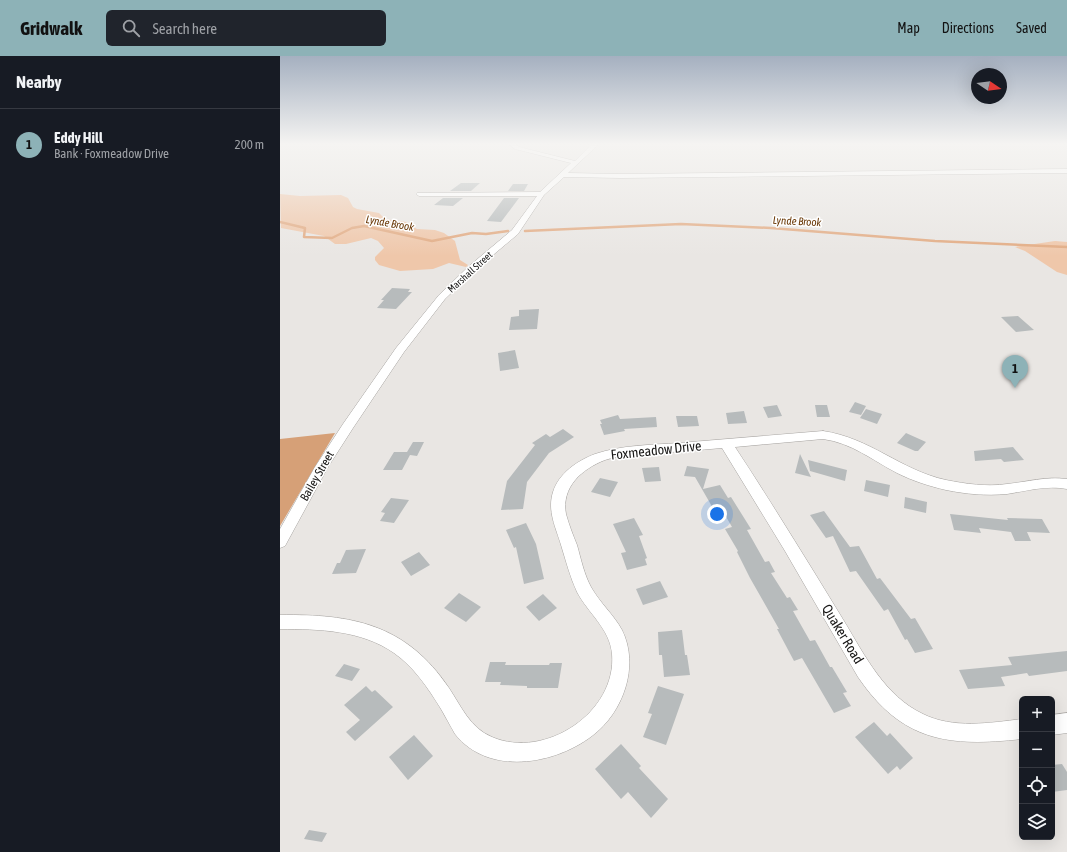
<!DOCTYPE html>
<html lang="en">
<head>
<meta charset="utf-8">
<style>
  :root { --surface:#171b24; --page:#20242c; --text:#f1f3f6; --muted:#9ea1a6; --line:#363941; --accent:#8db2b7 }
  body { margin:0; font-family:"Asap Condensed",sans-serif; background:var(--page); color:var(--text) }
  .controls { position:absolute; right:12px; bottom:12px; display:grid; overflow:hidden; border-radius:6px; box-shadow:0 4px 16px #0002 }
  .controls button { width:36px; height:36px; display:grid; place-items:center; padding:0; border:0; border-bottom:1px solid var(--line); background:var(--surface); color:var(--text); font:20px sans-serif }
  .compass { position:absolute; left:691px; top:12px; width:36px; height:36px; border-radius:50%; background:var(--surface); box-shadow:0 4px 16px #0002; rotate:103deg }
  .you { position:absolute; left:437px; top:458px; width:14px; height:14px; margin:-10px; border:3px solid #fff; border-radius:50%; background:#1a73e8; box-shadow:0 0 0 6px #1a73e833 }
  .badge { display:grid; place-items:center; width:26px; height:26px; border-radius:50%; background:var(--accent); color:#111; font-size:13px; font-weight:700 }
  .pin { position:absolute; translate:-50% -33px; filter:drop-shadow(0 1px 2px #0008) }
  .pin::after { content:''; position:absolute; top:21px; width:14px; height:12px; background:inherit; clip-path:polygon(0 0,100% 0,50% 100%) }
  .list { margin:0; padding:0; list-style:none }
  h2 { display:flex; justify-content:space-between; align-items:center; height:52px; margin:0; padding:0 16px; font-size:17px }
  h2 small { font-size:13px; font-weight:400; color:var(--muted) }
  .list li { display:grid; grid-template-columns:26px 1fr auto; gap:12px; align-items:center; box-sizing:border-box; height:72px; padding:0 16px; border-top:1px solid var(--line) }
  .list b { display:block; font-size:15px; white-space:nowrap }
  .list p { margin:0; font-size:13px; white-space:nowrap; color:var(--muted) }
  .list em { font-size:13px; font-style:normal; color:var(--muted) }
  .icon { flex:none; width:22px; height:22px; fill:none; stroke:currentColor; stroke-width:2; stroke-linecap:round; stroke-linejoin:round }
  .map { position:relative; flex:none; width:787px; height:796px; overflow:hidden }
  header { display:flex; align-items:center; gap:24px; box-sizing:border-box; height:56px; padding:0 20px; background:var(--accent); color:#111 }
  header strong { font-size:19px }
  nav { display:flex; gap:22px; margin-inline-start:auto; font-size:14px }
  .search { width:280px; height:36px; background:var(--page); display:flex; align-items:center; gap:10px; box-sizing:border-box; padding:0 14px; border-radius:6px; color:var(--muted); font-size:15px }
  main { display:flex }
  aside { flex:1; background:var(--surface) }
  .map>svg:first-child { display:block }
  .green { fill:#efc7aa }
  .forest { fill:#d6a077 }
  .lines { fill:none; stroke-linecap:round; stroke-linejoin:round }
  .stream { stroke:#e2ab83; stroke-width:2.5 }
  .building { fill:#b7bbbc }
  .minor-casing { stroke:#a6a3a0; stroke-width:1 }
  .minor { fill:#fff; fill-rule:evenodd }
  .labels { text-anchor:middle; dominant-baseline:central; stroke-width:3; stroke-linejoin:round; paint-order:stroke }
  .far-street-label { font-size:10px; fill:#191817; stroke:#fff }
  .far-water-label { font-size:11px; font-style:italic; fill:#693705; stroke:#fff }
  .street-label { font-size:12px; fill:#191817; stroke:#fff }
  .near-street-label { font-size:14px; fill:#191817; stroke:#fff }
</style>
</head>
<body>
<header>
<strong>Gridwalk</strong>
<div class="search"><svg class="icon" aria-label="search" viewBox="0 0 24 24"><circle cx="10" cy="10" r="6"/><path d="M15 15l6 6"/></svg>Search here</div>
<nav><a>Map</a><a>Directions</a><a>Saved</a></nav>
</header>
<main>
<aside>
<h2>Nearby<small></small></h2>
<ul class="list">
<li><span class="badge">1</span><div><b>Eddy Hill</b><p>Bank · Foxmeadow Drive</p></div><em>200 m</em></li>
</ul>
</aside>
<div class="map">
<svg width="787" height="796" viewBox="0 0 787 796">
  <rect width="100%" height="100%" fill="#e9e6e3"/>
  <path class="green" d="M 0,138 L 20,140 L 61,139 L 68,142 L 73,151 L 77,153 L 99,157 L 105,163 L 126,166 L 137,173 L 155,174 L 164,177 L 175,185 L 180,204 L 188,209 L 186,211 L 169,207 L 153,213 L 120,215 L 99,209 L 95,204 L 95,201 L 104,192 L 98,185 L 91,182 L 66,188 L 55,188 L 44,180 L 1,172 Z
    M 775,185 L 787,186 L 787,219 L 777,216 L 745,195 L 735,191 Z"/>
  <path class="forest" d="M 55,377 L 0,470 L 0,383 Z"/>
  <g class="lines">
    <path class="stream" d="M 0,166 L 25,172 L 24,181 L 52,182 L 72,172 L 84,170 L 152,185 L 192,177 L 206,178 L 228,175
      M 245,175 L 401,168 L 491,172 L 655,185 L 787,191"/>
  </g>
  <path class="building" d="M 181,127 L 200,127 L 191,135 L 170,135 Z
    M 233,128 L 248,128 L 244,135 L 228,135 Z
    M 163,142 L 183,142 L 173,150 L 154,149 Z
    M 224,142 L 239,142 L 221,166 L 207,165 Z
    M 112,232 L 130,233 L 128,236 L 132,236 L 116,253 L 97,252 L 104,244 L 101,244 Z
    M 259,253 L 257,273 L 229,274 L 231,261 L 239,260 L 239,254 Z
    M 738,260 L 754,274 L 736,276 L 721,261 Z
    M 235,294 L 239,312 L 220,315 L 218,297 Z
    M 575,346 L 586,350 L 581,359 L 569,356 Z
    M 497,349 L 502,360 L 488,362 L 483,351 Z
    M 535,349 L 547,349 L 550,361 L 537,361 Z
    M 586,353 L 602,358 L 597,368 L 580,362 Z
    M 464,355 L 467,367 L 448,368 L 446,357 Z
    M 338,359 L 340,363 L 376,361 L 377,371 L 344,373 L 345,375 L 324,379 L 320,368 L 322,368 L 320,364 Z
    M 396,360 L 417,360 L 419,370 L 398,371 Z
    M 283,373 L 294,381 L 269,397 L 247,426 L 243,453 L 221,454 L 227,425 L 255,389 L 252,387 L 266,378 L 270,381 Z
    M 626,377 L 646,386 L 638,395 L 635,395 L 617,387 Z
    M 133,386 L 144,386 L 137,400 L 130,399 L 122,414 L 103,414 L 114,396 L 127,396 Z
    M 733,391 L 744,404 L 724,406 L 721,403 L 695,405 L 694,395 Z
    M 520,398 L 531,421 L 515,417 Z
    M 528,404 L 567,414 L 565,425 L 530,415 Z
    M 407,410 L 429,413 L 423,433 L 440,429 L 448,442 L 451,441 L 471,473 L 467,474 L 485,506 L 489,505 L 495,516 L 491,517 L 507,542 L 510,541 L 518,554 L 513,555 L 530,585 L 535,584 L 550,611 L 552,611 L 567,636 L 563,637 L 571,650 L 554,657 L 522,602 L 514,605 L 497,573 L 499,573 L 470,522 L 457,496 L 458,495 L 445,473 L 452,471 L 441,452 L 434,454 L 415,421 L 404,420 Z
    M 379,411 L 381,425 L 365,426 L 362,412 Z
    M 320,422 L 338,426 L 330,441 L 311,436 Z
    M 586,424 L 610,429 L 608,441 L 584,435 Z
    M 625,441 L 647,446 L 646,457 L 624,452 Z
    M 111,442 L 129,444 L 114,467 L 100,465 L 105,457 L 101,456 Z
    M 544,455 L 570,491 L 579,490 L 597,523 L 600,522 L 631,563 L 635,562 L 653,593 L 635,597 L 627,583 L 625,584 L 608,553 L 604,555 L 576,515 L 570,516 L 553,480 L 546,482 L 530,459 Z
    M 670,458 L 728,464 L 727,462 L 762,463 L 770,477 L 747,476 L 751,485 L 735,485 L 731,476 L 699,472 L 701,477 L 674,474 Z
    M 354,462 L 363,479 L 359,480 L 367,502 L 365,503 L 367,509 L 347,514 L 341,497 L 346,496 L 333,468 Z
    M 246,467 L 256,488 L 264,523 L 244,528 L 236,491 L 234,492 L 226,474 Z
    M 86,493 L 76,517 L 52,518 L 57,507 L 60,507 L 66,494 Z
    M 139,496 L 150,509 L 131,520 L 121,506 Z
    M 380,525 L 388,541 L 363,549 L 356,533 Z
    M 179,537 L 201,551 L 186,566 L 164,552 Z
    M 263,538 L 277,552 L 259,565 L 246,551 Z
    M 402,574 L 405,599 L 407,599 L 410,619 L 384,621 L 382,599 L 379,599 L 378,576 Z
    M 787,595 L 787,615 L 749,620 L 747,617 L 721,621 L 725,630 L 688,633 L 679,614 L 732,609 L 728,601 Z
    M 210,606 L 226,606 L 225,609 L 269,609 L 270,607 L 282,607 L 278,632 L 247,632 L 247,630 L 220,629 L 221,626 L 205,626 Z
    M 64,608 L 80,613 L 72,625 L 55,620 Z
    M 86,630 L 92,636 L 95,634 L 113,651 L 75,685 L 66,676 L 80,664 L 64,649 Z
    M 378,630 L 404,638 L 386,689 L 363,681 L 372,658 L 368,657 Z
    M 594,666 L 607,680 L 610,677 L 633,702 L 620,714 L 617,710 L 608,718 L 575,681 Z
    M 134,679 L 153,700 L 128,724 L 109,701 Z
    M 341,688 L 361,710 L 359,712 L 388,743 L 371,762 L 348,736 L 341,743 L 315,713 Z
    M 782,708 L 787,716 L 787,734 L 772,736 L 772,709 Z
    M 29,774 L 47,777 L 42,786 L 24,783 Z"/>
  <g class="lines">
    <g class="minor-casing">
      <path id="minor" d="M 229,88 L 236,88 L 239,91 L 295,105 L 312,88 L 319,88 L 288,117 L 341,118 L 787,113 L 787,117 L 341,122 L 284,121 L 264,139 L 238,178 L 194,215 L 165,243 L 124,296 L 73,372 L 48,411 L 5,490 L 0,492 L 0,473 L 35,411 L 63,368 L 116,292 L 159,239 L 188,211 L 232,174 L 257,140 L 139,140 L 136,138 L 137,137 L 260,136 L 291,107 L 235,93 Z
        M 543,375 C 591,382 620,414 666,424 C 686,428 707,431 727,428 C 747,426 766,420 787,423 L 787,433 C 766,429 747,435 727,438 C 706,440 686,438 666,434 C 649,430 633,425 617,417 C 592,404 572,387 543,383 L 455,391 C 482,432 508,474 534,516 C 544,532 554,549 564,565 C 585,600 605,640 643,658 C 673,673 710,667 742,663 L 742,683 C 669,691 622,686 578,621 L 505,495 L 442,392 C 419,394 396,396 373,397 C 357,399 340,399 325,404 C 302,413 281,431 286,458 C 289,469 293,479 297,489 C 301,503 304,518 311,531 C 320,547 334,559 342,574 C 360,610 343,657 312,680 C 274,709 208,720 175,678 C 170,670 166,661 161,653 C 148,632 134,611 114,597 C 81,574 39,573 0,573 L 0,559 C 72,558 126,568 169,632 C 181,650 190,672 212,681 C 265,704 337,656 332,598 C 330,573 308,557 297,536 C 290,521 286,505 281,489 C 276,472 267,455 273,436 C 279,417 297,405 315,398 C 342,389 371,389 399,387 C 447,383 495,379 543,375 Z
        M 787,657 L 787,677 L 772,679 L 772,659 Z"/>
    </g>
    <use href="#minor" class="minor"/>
  </g>
  <linearGradient id="sky" x2="0" y2="1"><stop stop-color="#a5b0c0"/><stop offset="0.44" stop-color="#f5f4f2"/><stop offset="1" stop-color="#f5f4f2" stop-opacity="0"/></linearGradient>
  <rect width="787" height="200" fill="url(#sky)"/>
  <g class="labels">
    <g class="far-street-label">
      <text transform="translate(190 216) rotate(-42)">Marshall Street</text>
    </g>
    <g class="far-water-label">
      <text transform="translate(517 165) rotate(3)">Lynde Brook</text>
      <text transform="translate(110 167) rotate(10)">Lynde Brook</text>
    </g>
    <g class="street-label">
      <text transform="translate(37 420) rotate(-60)">Bailey Street</text>
    </g>
    <g class="near-street-label">
      <text transform="translate(376 394) rotate(-6)">Foxmeadow Drive</text>
      <text transform="translate(563 578) rotate(59)">Quaker Road</text>
    </g>
  </g>
</svg>
<div class="controls">
<button>+</button>
<button>−</button>
<button><svg class="icon" aria-label="locate" viewBox="0 0 24 24"><circle cx="12" cy="12" r="6"/><path d="M12 2v4M12 18v4M2 12h4M18 12h4"/></svg></button>
<button><svg class="icon" aria-label="layers" viewBox="0 0 24 24"><path d="M12 4l9 5-9 5-9-5zM3 14l9 5 9-5"/></svg></button>
</div>
<svg class="compass" viewBox="-18 -18 36 36"><path d="M0-13l5 13h-10z" fill="#e53935"/><path d="M0 13l5-13h-10z" fill="#9ea1a6"/></svg>
<div class="you"></div>
<div class="pin badge" style="left:735px;top:332px">1</div>
</div>
</main>
</body>
</html>
